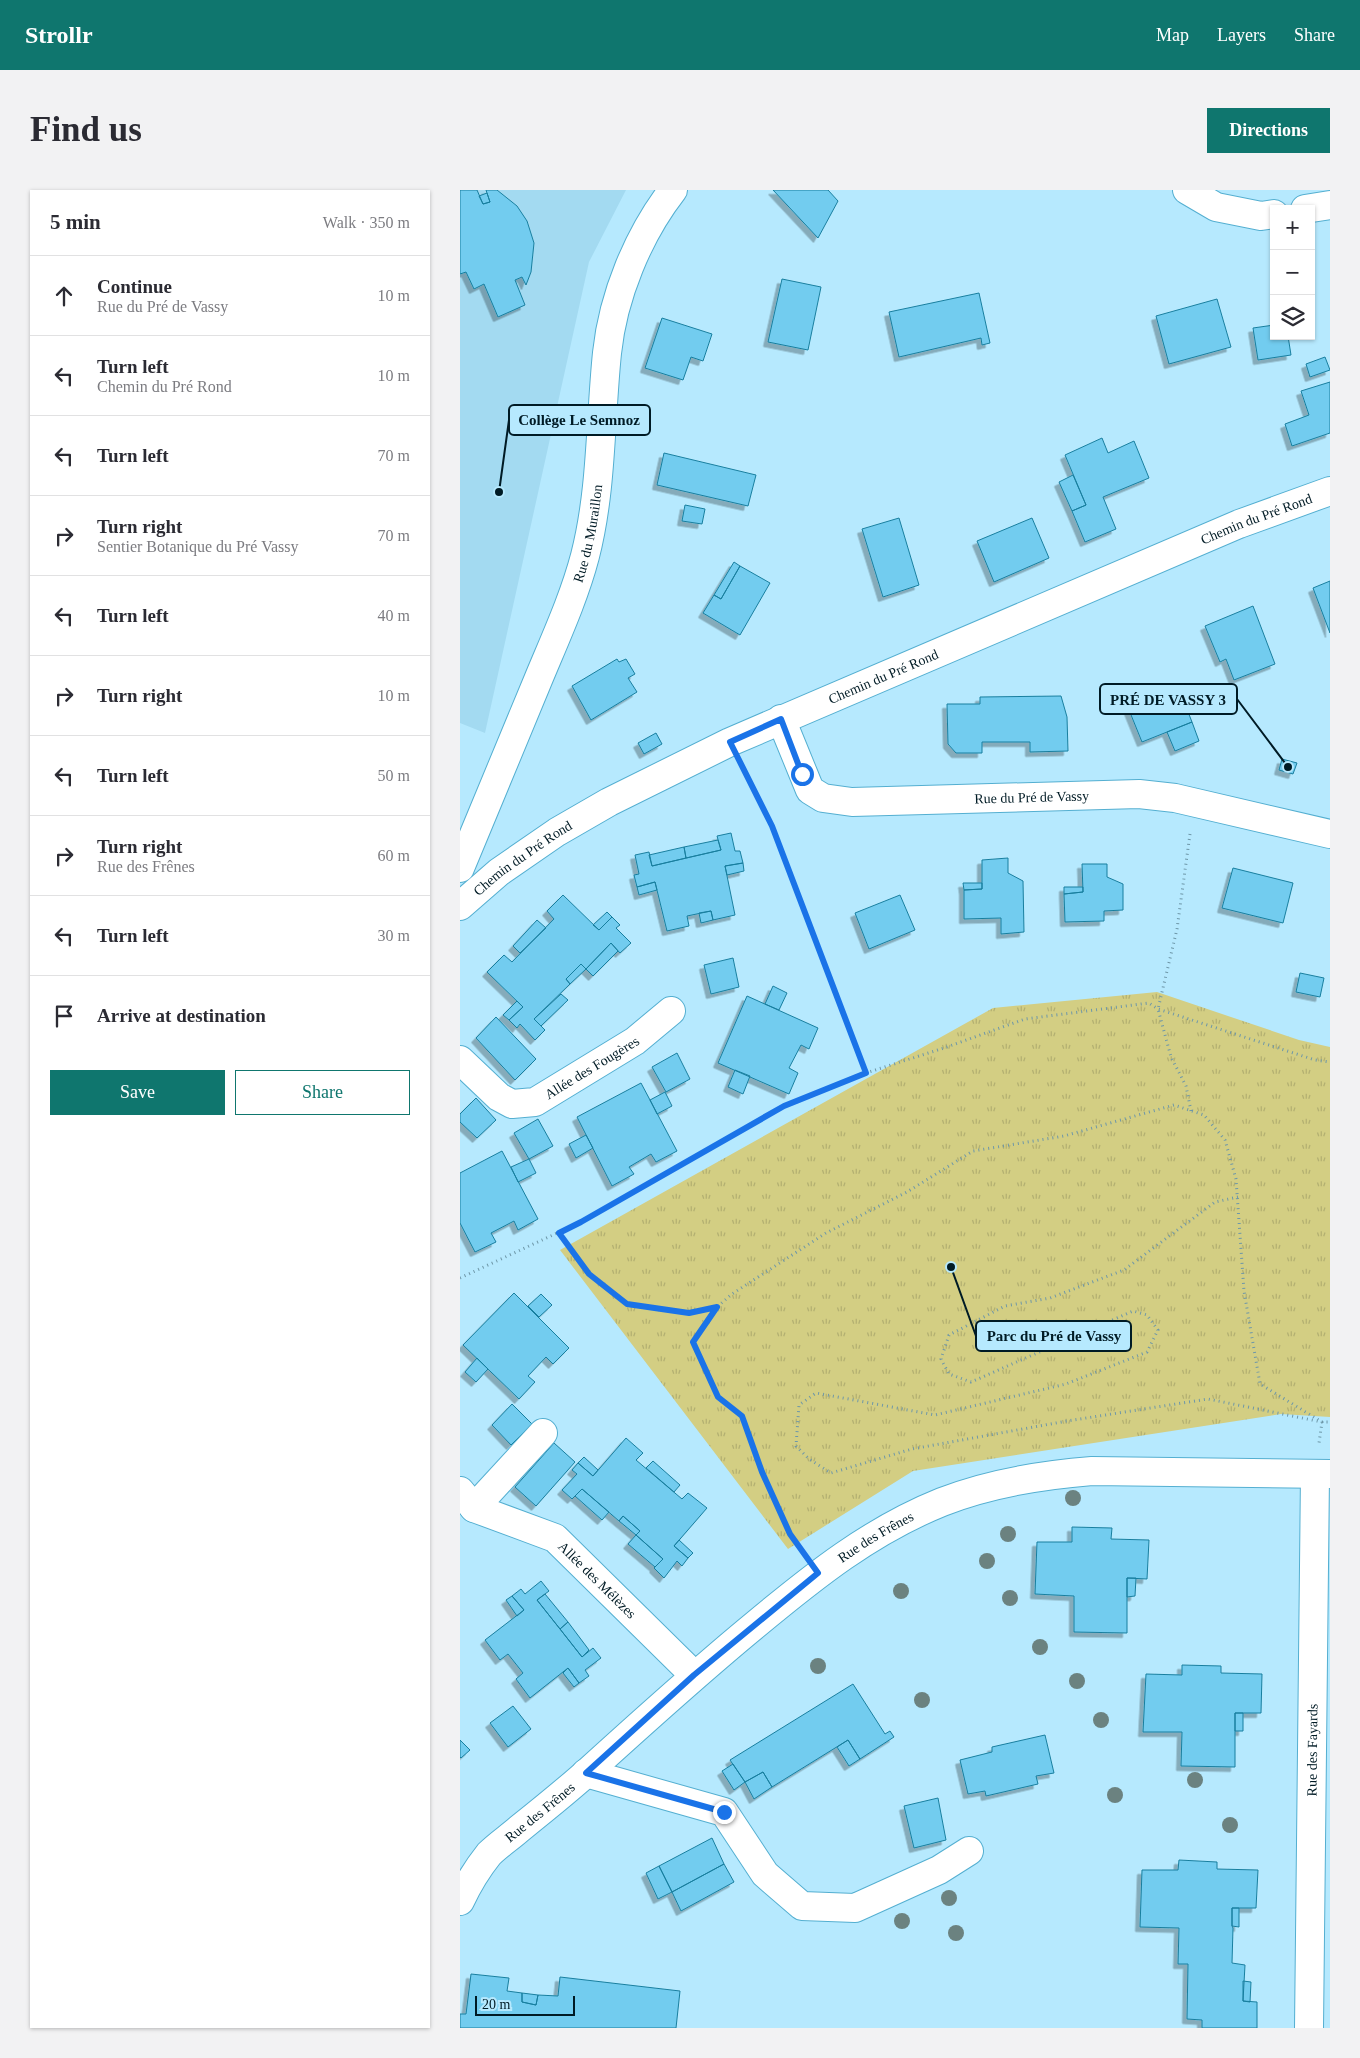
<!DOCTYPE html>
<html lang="en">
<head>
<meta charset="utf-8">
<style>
  :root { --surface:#fff; --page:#f2f2f3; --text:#2b2b33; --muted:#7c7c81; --line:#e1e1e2; --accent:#0f766e }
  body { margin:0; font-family:Georgia,serif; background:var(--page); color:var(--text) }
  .controls { position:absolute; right:15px; top:15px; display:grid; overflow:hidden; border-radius:0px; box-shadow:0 1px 4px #0004 }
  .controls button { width:45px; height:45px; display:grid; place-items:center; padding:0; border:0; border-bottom:1px solid var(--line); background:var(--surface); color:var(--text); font:25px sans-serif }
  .scale { position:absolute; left:15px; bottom:12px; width:100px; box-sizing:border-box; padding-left:5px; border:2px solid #001b25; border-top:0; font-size:14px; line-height:18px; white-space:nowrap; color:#001b25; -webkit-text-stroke:4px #b6e9fe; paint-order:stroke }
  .stop { position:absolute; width:15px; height:15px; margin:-11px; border:4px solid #1a73e8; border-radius:50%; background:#fff }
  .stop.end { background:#1a73e8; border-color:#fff; box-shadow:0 1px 5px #0008 }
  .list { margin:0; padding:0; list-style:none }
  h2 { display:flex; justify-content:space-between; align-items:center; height:65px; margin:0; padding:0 20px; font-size:21px }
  h2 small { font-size:16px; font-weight:400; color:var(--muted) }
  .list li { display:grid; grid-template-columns:32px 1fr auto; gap:15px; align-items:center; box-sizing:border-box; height:80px; padding:0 20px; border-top:1px solid var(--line) }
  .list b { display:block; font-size:19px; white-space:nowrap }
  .list p { margin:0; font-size:16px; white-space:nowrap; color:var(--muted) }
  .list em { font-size:16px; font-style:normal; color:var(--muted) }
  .actions { display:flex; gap:10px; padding:15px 20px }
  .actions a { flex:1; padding:11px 0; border:1px solid var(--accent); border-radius:0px; text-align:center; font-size:18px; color:var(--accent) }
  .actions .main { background:var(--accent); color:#fff }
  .icon { flex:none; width:28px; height:28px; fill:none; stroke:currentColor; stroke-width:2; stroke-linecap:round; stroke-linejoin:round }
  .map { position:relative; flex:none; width:870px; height:1838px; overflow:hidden; border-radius:0px }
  header { display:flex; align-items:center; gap:30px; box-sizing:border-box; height:70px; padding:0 25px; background:var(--accent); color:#fff }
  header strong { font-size:24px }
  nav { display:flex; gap:28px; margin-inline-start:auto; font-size:18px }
  .intro { display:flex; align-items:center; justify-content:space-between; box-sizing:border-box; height:120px; padding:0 30px }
  h1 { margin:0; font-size:35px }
  .button { padding:12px 22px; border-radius:0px; background:var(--accent); color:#fff; font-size:18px; font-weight:700 }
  main { display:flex; gap:30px; padding:0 30px }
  aside { flex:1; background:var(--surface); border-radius:0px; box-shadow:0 1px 4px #0004 }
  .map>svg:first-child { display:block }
  .built { fill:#a3daf1 }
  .park { fill:url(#park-tufts) }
  .building { fill:#72ccef; stroke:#197f9f; filter:url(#shadow) }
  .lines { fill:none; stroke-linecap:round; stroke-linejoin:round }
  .minor-casing { stroke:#54afd1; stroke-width:30 }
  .path { stroke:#6e97a8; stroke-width:3; stroke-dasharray:1 4; stroke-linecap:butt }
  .minor { stroke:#fff; stroke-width:28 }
  .tree { fill:#6b8280 }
  .route { stroke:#1a73e8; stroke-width:6 }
  .labels { text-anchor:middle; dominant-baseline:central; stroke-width:5; stroke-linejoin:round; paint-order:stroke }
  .street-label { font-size:14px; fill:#001b25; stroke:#b6e9fe }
  .leader { fill:none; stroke:#001b25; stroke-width:2 }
  .callout-dot { fill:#001b25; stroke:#b6e9fe; stroke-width:2 }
  .callout { fill:#b6e9fe; stroke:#001b25; stroke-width:2 }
  .callout-label { font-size:15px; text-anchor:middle; font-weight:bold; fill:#001b25 }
</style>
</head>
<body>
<header>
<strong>Strollr</strong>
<nav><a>Map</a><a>Layers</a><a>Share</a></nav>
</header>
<div class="intro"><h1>Find us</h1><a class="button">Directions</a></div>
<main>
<aside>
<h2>5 min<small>Walk · 350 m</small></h2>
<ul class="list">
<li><svg class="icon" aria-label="ahead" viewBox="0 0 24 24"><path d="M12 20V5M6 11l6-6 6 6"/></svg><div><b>Continue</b><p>Rue du Pré de Vassy</p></div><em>10 m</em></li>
<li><svg class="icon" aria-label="left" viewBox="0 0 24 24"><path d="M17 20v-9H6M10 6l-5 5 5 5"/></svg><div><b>Turn left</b><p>Chemin du Pré Rond</p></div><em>10 m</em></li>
<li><svg class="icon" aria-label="left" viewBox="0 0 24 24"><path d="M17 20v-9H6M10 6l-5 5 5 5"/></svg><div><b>Turn left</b></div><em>70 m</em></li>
<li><svg class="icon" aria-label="right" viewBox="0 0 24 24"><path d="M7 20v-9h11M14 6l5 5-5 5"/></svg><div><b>Turn right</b><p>Sentier Botanique du Pré Vassy</p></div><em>70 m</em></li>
<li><svg class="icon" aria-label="left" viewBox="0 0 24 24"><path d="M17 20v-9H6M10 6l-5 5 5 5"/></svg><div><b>Turn left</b></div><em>40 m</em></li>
<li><svg class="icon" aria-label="right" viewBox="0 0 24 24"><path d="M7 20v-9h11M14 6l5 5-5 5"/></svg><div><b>Turn right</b></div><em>10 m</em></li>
<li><svg class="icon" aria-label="left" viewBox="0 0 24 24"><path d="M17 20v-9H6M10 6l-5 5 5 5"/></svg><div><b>Turn left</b></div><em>50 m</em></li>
<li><svg class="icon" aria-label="right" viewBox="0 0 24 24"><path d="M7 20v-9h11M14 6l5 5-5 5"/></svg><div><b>Turn right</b><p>Rue des Frênes</p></div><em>60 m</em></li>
<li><svg class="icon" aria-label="left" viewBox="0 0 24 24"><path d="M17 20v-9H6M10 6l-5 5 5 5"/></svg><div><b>Turn left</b></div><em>30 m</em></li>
<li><svg class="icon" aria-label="arrive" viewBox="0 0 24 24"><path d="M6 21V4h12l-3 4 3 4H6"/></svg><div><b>Arrive at destination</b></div></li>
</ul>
<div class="actions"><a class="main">Save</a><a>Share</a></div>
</aside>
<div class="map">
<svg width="870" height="1838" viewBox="0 0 870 1838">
  <defs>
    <pattern id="park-tufts" width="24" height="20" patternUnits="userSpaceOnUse" patternTransform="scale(1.25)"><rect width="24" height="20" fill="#d3ce83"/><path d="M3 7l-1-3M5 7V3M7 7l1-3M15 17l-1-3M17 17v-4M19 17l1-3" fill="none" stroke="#b3b071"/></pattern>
    <filter id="shadow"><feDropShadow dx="-4.5" dy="4.5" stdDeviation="0" flood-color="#0004"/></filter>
  </defs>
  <rect width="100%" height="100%" fill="#b6e9fe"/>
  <path class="built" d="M 0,0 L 166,0 L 129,72 L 25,543 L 0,533 Z"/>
  <path class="park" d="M 697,802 L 839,850 L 870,857 L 870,1227 L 821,1224 L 453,1281 L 328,1359 L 100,1060 L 533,818 Z"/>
  <path class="building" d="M 0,0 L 17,0 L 23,14 L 30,12 L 26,0 L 37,0 L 57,16 L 67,31 L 74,53 L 71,82 L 66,95 L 62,87 L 55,90 L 65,115 L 38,127 L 24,94 L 14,99 L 6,82 L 0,84 Z
    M 313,0 L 368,0 L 378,11 L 358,48 Z
    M 27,3 L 30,12 L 23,14 L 19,6 Z
    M 322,89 L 361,97 L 348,160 L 308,152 Z
    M 519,103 L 530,153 L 522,155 L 521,148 L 439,167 L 429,122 Z
    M 757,109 L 771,157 L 709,174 L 696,126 Z
    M 202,128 L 252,144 L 243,171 L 231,167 L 223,190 L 185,178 Z
    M 814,135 L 814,146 L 828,146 L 831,165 L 798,170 L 793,138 Z
    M 865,167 L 870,180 L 850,187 L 846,174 Z
    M 870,192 L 870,243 L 832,256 L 825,234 L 849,225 L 841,201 Z
    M 642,248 L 648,263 L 674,251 L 689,288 L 643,307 L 656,339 L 625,352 L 612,321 L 626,315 L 605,265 Z
    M 204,263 L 296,285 L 288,316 L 197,295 Z
    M 613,285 L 626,315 L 612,321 L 599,292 Z
    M 225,315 L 245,319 L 242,334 L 222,331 Z
    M 439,328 L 459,395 L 423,407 L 402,339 Z
    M 572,328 L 589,368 L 534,392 L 517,351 Z
    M 274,372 L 280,376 L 261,409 L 254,405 Z
    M 280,376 L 310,393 L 280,445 L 243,423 L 254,405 L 261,409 Z
    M 870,391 L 870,443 L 853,398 Z
    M 793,416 L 815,474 L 774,490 L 766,469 L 760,472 L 745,436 Z
    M 157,469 L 159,472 L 166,469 L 175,484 L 168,488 L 177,502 L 131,530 L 112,496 Z
    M 717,494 L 732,532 L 682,552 L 667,515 Z
    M 601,506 L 607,527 L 608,561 L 570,562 L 570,552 L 522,552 L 522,563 L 496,563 L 488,554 L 487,514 L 520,514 L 520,507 Z
    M 732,532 L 739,551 L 715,561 L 707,542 Z
    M 196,543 L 202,554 L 184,564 L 178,553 Z
    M 822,569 L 837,573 L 833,584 L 819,580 Z
    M 271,643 L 275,661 L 280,661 L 283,673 L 265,676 L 275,725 L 253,730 L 251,721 L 227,726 L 229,736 L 207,741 L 195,692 L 177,697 L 174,685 L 179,684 L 175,665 L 189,662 L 192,676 L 261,660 L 257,646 Z
    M 258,650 L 261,660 L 226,668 L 224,657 Z
    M 224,657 L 226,668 L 192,676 L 189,665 Z
    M 548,668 L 548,683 L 563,691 L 564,742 L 541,744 L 541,728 L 504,729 L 504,700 L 522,699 L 522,670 Z
    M 283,673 L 284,681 L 267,685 L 265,676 Z
    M 622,674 L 647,674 L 647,687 L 663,694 L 663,720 L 644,721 L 644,731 L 605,732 L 604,704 L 623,702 Z
    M 773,678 L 833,693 L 823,733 L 762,718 Z
    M 195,692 L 197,700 L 179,705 L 177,697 Z
    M 503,693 L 522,693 L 522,699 L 504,700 Z
    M 604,697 L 623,697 L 623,702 L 604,704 Z
    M 103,705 L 139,740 L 152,727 L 160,735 L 156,738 L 171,753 L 160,763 L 151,753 L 126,779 L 121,774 L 106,789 L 110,794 L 74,829 L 85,840 L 75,850 L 60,834 L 57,838 L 49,830 L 63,817 L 27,782 L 44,765 L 52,772 L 94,729 L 87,721 Z
    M 440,705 L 455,740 L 409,759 L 395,723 Z
    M 251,721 L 253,730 L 241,733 L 239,723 Z
    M 147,722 L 152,727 L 139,740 L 133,735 Z
    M 77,730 L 86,738 L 60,763 L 53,756 Z
    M 151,753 L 158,761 L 133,786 L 126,779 Z
    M 273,768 L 279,797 L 251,804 L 244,775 Z
    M 121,774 L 126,779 L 110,794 L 106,789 Z
    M 840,783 L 864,788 L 860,807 L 836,802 Z
    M 313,796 L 327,803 L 319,820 L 305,814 Z
    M 101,804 L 108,810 L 81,836 L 74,829 Z
    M 287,806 L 358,838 L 349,859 L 341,855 L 329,878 L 338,883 L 329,904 L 258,873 Z
    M 57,811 L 63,817 L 49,830 L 43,825 Z
    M 36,827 L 76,869 L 55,890 L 16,848 Z
    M 217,863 L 230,889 L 206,902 L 192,877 Z
    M 275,880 L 290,886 L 283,904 L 268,897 Z
    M 181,893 L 217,961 L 196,972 L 191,964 L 169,977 L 174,984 L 152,996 L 117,927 Z
    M 205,902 L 212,916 L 197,924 L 190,910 Z
    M 16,908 L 36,930 L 17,948 L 0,932 L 0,924 Z
    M 78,929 L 93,956 L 69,969 L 54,943 Z
    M 126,945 L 133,958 L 116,968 L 109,954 Z
    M 42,961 L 78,1029 L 58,1040 L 54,1031 L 31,1043 L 36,1052 L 15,1062 L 0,1033 L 0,983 Z
    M 69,969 L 76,983 L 58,992 L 51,977 Z
    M 54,1103 L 109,1158 L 93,1174 L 86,1167 L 68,1186 L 75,1192 L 59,1209 L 3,1155 Z
    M 81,1104 L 92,1115 L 79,1127 L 68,1116 Z
    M 17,1168 L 28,1179 L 16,1192 L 5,1182 Z
    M 52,1214 L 72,1234 L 51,1255 L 32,1235 Z
    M 166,1248 L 183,1263 L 176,1270 L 222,1309 L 228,1303 L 247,1318 L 214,1356 L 228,1368 L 222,1376 L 217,1371 L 204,1388 L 194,1378 L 203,1369 L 176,1345 L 180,1341 L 163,1326 L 159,1331 L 122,1299 L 112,1309 L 102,1300 L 117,1284 L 112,1280 L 118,1273 L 133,1286 Z
    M 94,1253 L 115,1272 L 76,1316 L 55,1297 Z
    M 124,1267 L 138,1280 L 133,1286 L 118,1273 Z
    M 193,1271 L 220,1295 L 214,1302 L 186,1278 Z
    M 122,1299 L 149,1322 L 142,1330 L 115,1306 Z
    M 163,1326 L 180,1341 L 176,1345 L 159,1331 Z
    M 612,1337 L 652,1338 L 651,1349 L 689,1350 L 687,1389 L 667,1388 L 667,1443 L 614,1442 L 614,1406 L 575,1404 L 577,1352 L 612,1352 Z
    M 176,1345 L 203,1369 L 195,1377 L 168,1354 Z
    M 219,1350 L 233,1363 L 228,1368 L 214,1356 Z
    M 667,1388 L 676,1388 L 675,1406 L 667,1407 Z
    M 81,1391 L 89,1401 L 77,1410 L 100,1439 L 122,1467 L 133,1458 L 141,1468 L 125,1480 L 129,1486 L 119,1493 L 108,1478 L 70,1508 L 56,1489 L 63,1483 L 48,1464 L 40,1470 L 25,1450 L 64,1420 L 52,1406 L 61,1399 L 65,1404 Z
    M 85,1404 L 108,1432 L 100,1439 L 77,1410 Z
    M 52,1406 L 64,1420 L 57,1426 L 46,1410 Z
    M 108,1432 L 129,1460 L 122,1467 L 100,1439 Z
    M 722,1475 L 761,1476 L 761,1483 L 802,1484 L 801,1523 L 775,1523 L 775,1577 L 721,1576 L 722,1542 L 683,1542 L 686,1484 L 722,1485 Z
    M 108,1478 L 119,1493 L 114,1497 L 103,1483 Z
    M 393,1494 L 425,1544 L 430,1541 L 434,1547 L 400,1569 L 388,1550 L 312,1597 L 303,1582 L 285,1592 L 270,1570 Z
    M 53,1516 L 71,1539 L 48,1557 L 30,1533 Z
    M 775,1523 L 783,1523 L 783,1541 L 775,1541 Z
    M 585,1545 L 594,1583 L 576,1586 L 578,1594 L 526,1606 L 525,1601 L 508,1604 L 500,1570 L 532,1562 L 532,1557 Z
    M 0,1550 L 10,1560 L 1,1568 L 0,1567 Z
    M 388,1550 L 400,1569 L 389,1576 L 377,1557 Z
    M 273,1574 L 285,1592 L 274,1600 L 262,1581 Z
    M 303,1582 L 312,1597 L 294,1609 L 285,1592 Z
    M 478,1608 L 486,1650 L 454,1658 L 444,1616 Z
    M 252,1648 L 264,1674 L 212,1702 L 199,1676 Z
    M 719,1670 L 757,1672 L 757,1679 L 798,1680 L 796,1718 L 772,1718 L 772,1736 L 773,1738 L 772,1773 L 785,1775 L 783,1811 L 797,1812 L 797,1838 L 742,1838 L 742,1830 L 727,1829 L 728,1774 L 718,1774 L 719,1738 L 680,1737 L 682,1680 L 718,1680 Z
    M 264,1674 L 274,1692 L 221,1721 L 212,1702 Z
    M 199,1676 L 212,1702 L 198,1709 L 186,1683 Z
    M 772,1718 L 779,1718 L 779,1737 L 772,1736 Z
    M 11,1784 L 49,1788 L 47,1801 L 62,1803 L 62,1812 L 76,1815 L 78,1805 L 98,1806 L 100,1787 L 220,1801 L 216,1838 L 0,1838 L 0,1824 L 6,1824 Z
    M 783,1791 L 791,1792 L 790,1812 L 783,1811 Z
    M 62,1803 L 78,1805 L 76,1815 L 62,1812 Z"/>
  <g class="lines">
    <g class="minor-casing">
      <g id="minor">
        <path d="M 727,0 L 756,17 L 801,26 L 814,24"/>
        <path d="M 845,19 L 870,15"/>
        <path id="s1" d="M 321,529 L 350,600 L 363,608 L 392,612 L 679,604 L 715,608 L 870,644"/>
        <path id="s2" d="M 0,678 C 26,615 52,552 78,490 C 95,449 114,408 125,366 C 142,300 140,231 147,163 C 153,106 178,45 213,0"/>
        <path id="s3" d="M 0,716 L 39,682 L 97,642 L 149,612 L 270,552 L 779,334 L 870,301"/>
        <path id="s4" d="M 0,870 L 39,907 L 52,914 L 75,912 L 175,851 L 211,821"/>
        <path id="s5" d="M 0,1301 L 14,1318 L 95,1348 L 234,1485"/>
        <path d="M 14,1318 L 83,1243"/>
        <path d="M 126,1583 L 264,1622 L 305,1684 L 342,1716 L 395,1718 L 479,1680 L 509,1661"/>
        <path id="s6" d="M 0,1711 C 8,1694 17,1679 29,1664 C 38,1655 50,1647 59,1639 C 84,1619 109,1599 132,1578 C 186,1529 239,1481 295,1435 C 354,1386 410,1341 482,1312 C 530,1293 582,1285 632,1281 L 870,1284"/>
        <path id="s7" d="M 849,1838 L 855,1284"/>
      </g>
    </g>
    <path class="path" d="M 284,580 L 312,636 L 406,883
      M 730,644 L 717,739 L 698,819 L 711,867 L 726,896 L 731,921
      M 778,1007 L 755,1012 L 664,1080 L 590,1108 L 545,1116 L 489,1145 L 481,1169 L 489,1184 L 511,1192 L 673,1121 L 687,1125 L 698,1140 L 687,1162 L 606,1194 L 475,1225 L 356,1203 L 339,1215 L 336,1256 L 349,1269 L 371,1283 L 452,1259 L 607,1231 L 748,1209 L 862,1232 L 870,1232
      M 99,1043 L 129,1084 L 167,1114 L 229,1123 L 256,1117
      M 0,1088 L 121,1032 L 324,917 L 406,883 L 484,858 L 565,829 L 689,813 L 698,819 L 855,870 L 870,872
      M 341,1359 L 330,1344 L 302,1282 L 282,1226 L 259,1207 L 233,1152 L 257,1117 L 272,1104 L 366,1043 L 447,1002 L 513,961 L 604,946 L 714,915 L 744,925 L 765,950 L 776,989 L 784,1101 L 800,1194 L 862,1232 L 859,1253"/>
    <use href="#minor" class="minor"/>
  </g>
  <g class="tree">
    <circle cx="613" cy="1308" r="8"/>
    <circle cx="548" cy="1344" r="8"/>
    <circle cx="527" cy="1371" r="8"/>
    <circle cx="441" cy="1401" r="8"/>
    <circle cx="550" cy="1408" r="8"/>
    <circle cx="580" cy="1457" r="8"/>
    <circle cx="358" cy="1476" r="8"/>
    <circle cx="617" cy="1491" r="8"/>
    <circle cx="462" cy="1510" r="8"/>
    <circle cx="641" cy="1530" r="8"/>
    <circle cx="735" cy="1590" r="8"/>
    <circle cx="655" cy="1605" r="8"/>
    <circle cx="770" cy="1635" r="8"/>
    <circle cx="489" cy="1708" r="8"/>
    <circle cx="442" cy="1731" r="8"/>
    <circle cx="496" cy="1743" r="8"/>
  </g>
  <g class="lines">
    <path class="route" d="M 264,1622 L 126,1583 L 234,1485 L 358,1383 L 330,1344 L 302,1282 L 282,1226 L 258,1207 L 233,1152 L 257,1117 L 229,1123 L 167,1114 L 129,1084 L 99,1043 L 121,1032 L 324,916 L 406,883 L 312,636 L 270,552 L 321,529 L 342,584"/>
  </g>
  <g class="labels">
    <g class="street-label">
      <text stroke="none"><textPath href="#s3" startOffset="889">Chemin du Pré Rond</textPath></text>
      <text stroke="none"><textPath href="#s2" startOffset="359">Rue du Muraillon</textPath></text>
      <text stroke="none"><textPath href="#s3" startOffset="484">Chemin du Pré Rond</textPath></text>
      <text stroke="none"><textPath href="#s1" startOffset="301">Rue du Pré de Vassy</textPath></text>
      <text stroke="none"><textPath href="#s3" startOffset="79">Chemin du Pré Rond</textPath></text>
      <text stroke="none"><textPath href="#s4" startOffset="158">Allée des Fougères</textPath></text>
      <text stroke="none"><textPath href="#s6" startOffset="556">Rue des Frênes</textPath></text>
      <text stroke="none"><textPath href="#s5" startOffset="168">Allée des Mélèzes</textPath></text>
      <text stroke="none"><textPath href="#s7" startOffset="278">Rue des Fayards</textPath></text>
      <text stroke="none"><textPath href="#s6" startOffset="121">Rue des Frênes</textPath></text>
    </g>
  </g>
  <path class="leader" d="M39 302L49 230M828 577L777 509M491 1077L516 1146"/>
  <g class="callout-dot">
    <circle cx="39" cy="302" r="5"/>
    <circle cx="828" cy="577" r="5"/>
    <circle cx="491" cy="1077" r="5"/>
  </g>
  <g class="callout">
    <rect x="49" y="215" width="141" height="30" rx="5"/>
    <rect x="640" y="494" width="137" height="30" rx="5"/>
    <rect x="516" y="1131" width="155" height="30" rx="5"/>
  </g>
  <g class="callout-label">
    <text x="119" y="235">Collège Le Semnoz</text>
    <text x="708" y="515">PRÉ DE VASSY 3</text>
    <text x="594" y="1151">Parc du Pré de Vassy</text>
  </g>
</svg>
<div class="controls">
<button>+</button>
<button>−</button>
<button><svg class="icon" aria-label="layers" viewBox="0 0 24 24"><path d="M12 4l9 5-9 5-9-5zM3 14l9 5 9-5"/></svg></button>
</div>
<div class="scale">20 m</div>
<div class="stop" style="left:342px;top:584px"></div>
<div class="stop end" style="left:264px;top:1622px"></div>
</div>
</main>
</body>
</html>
